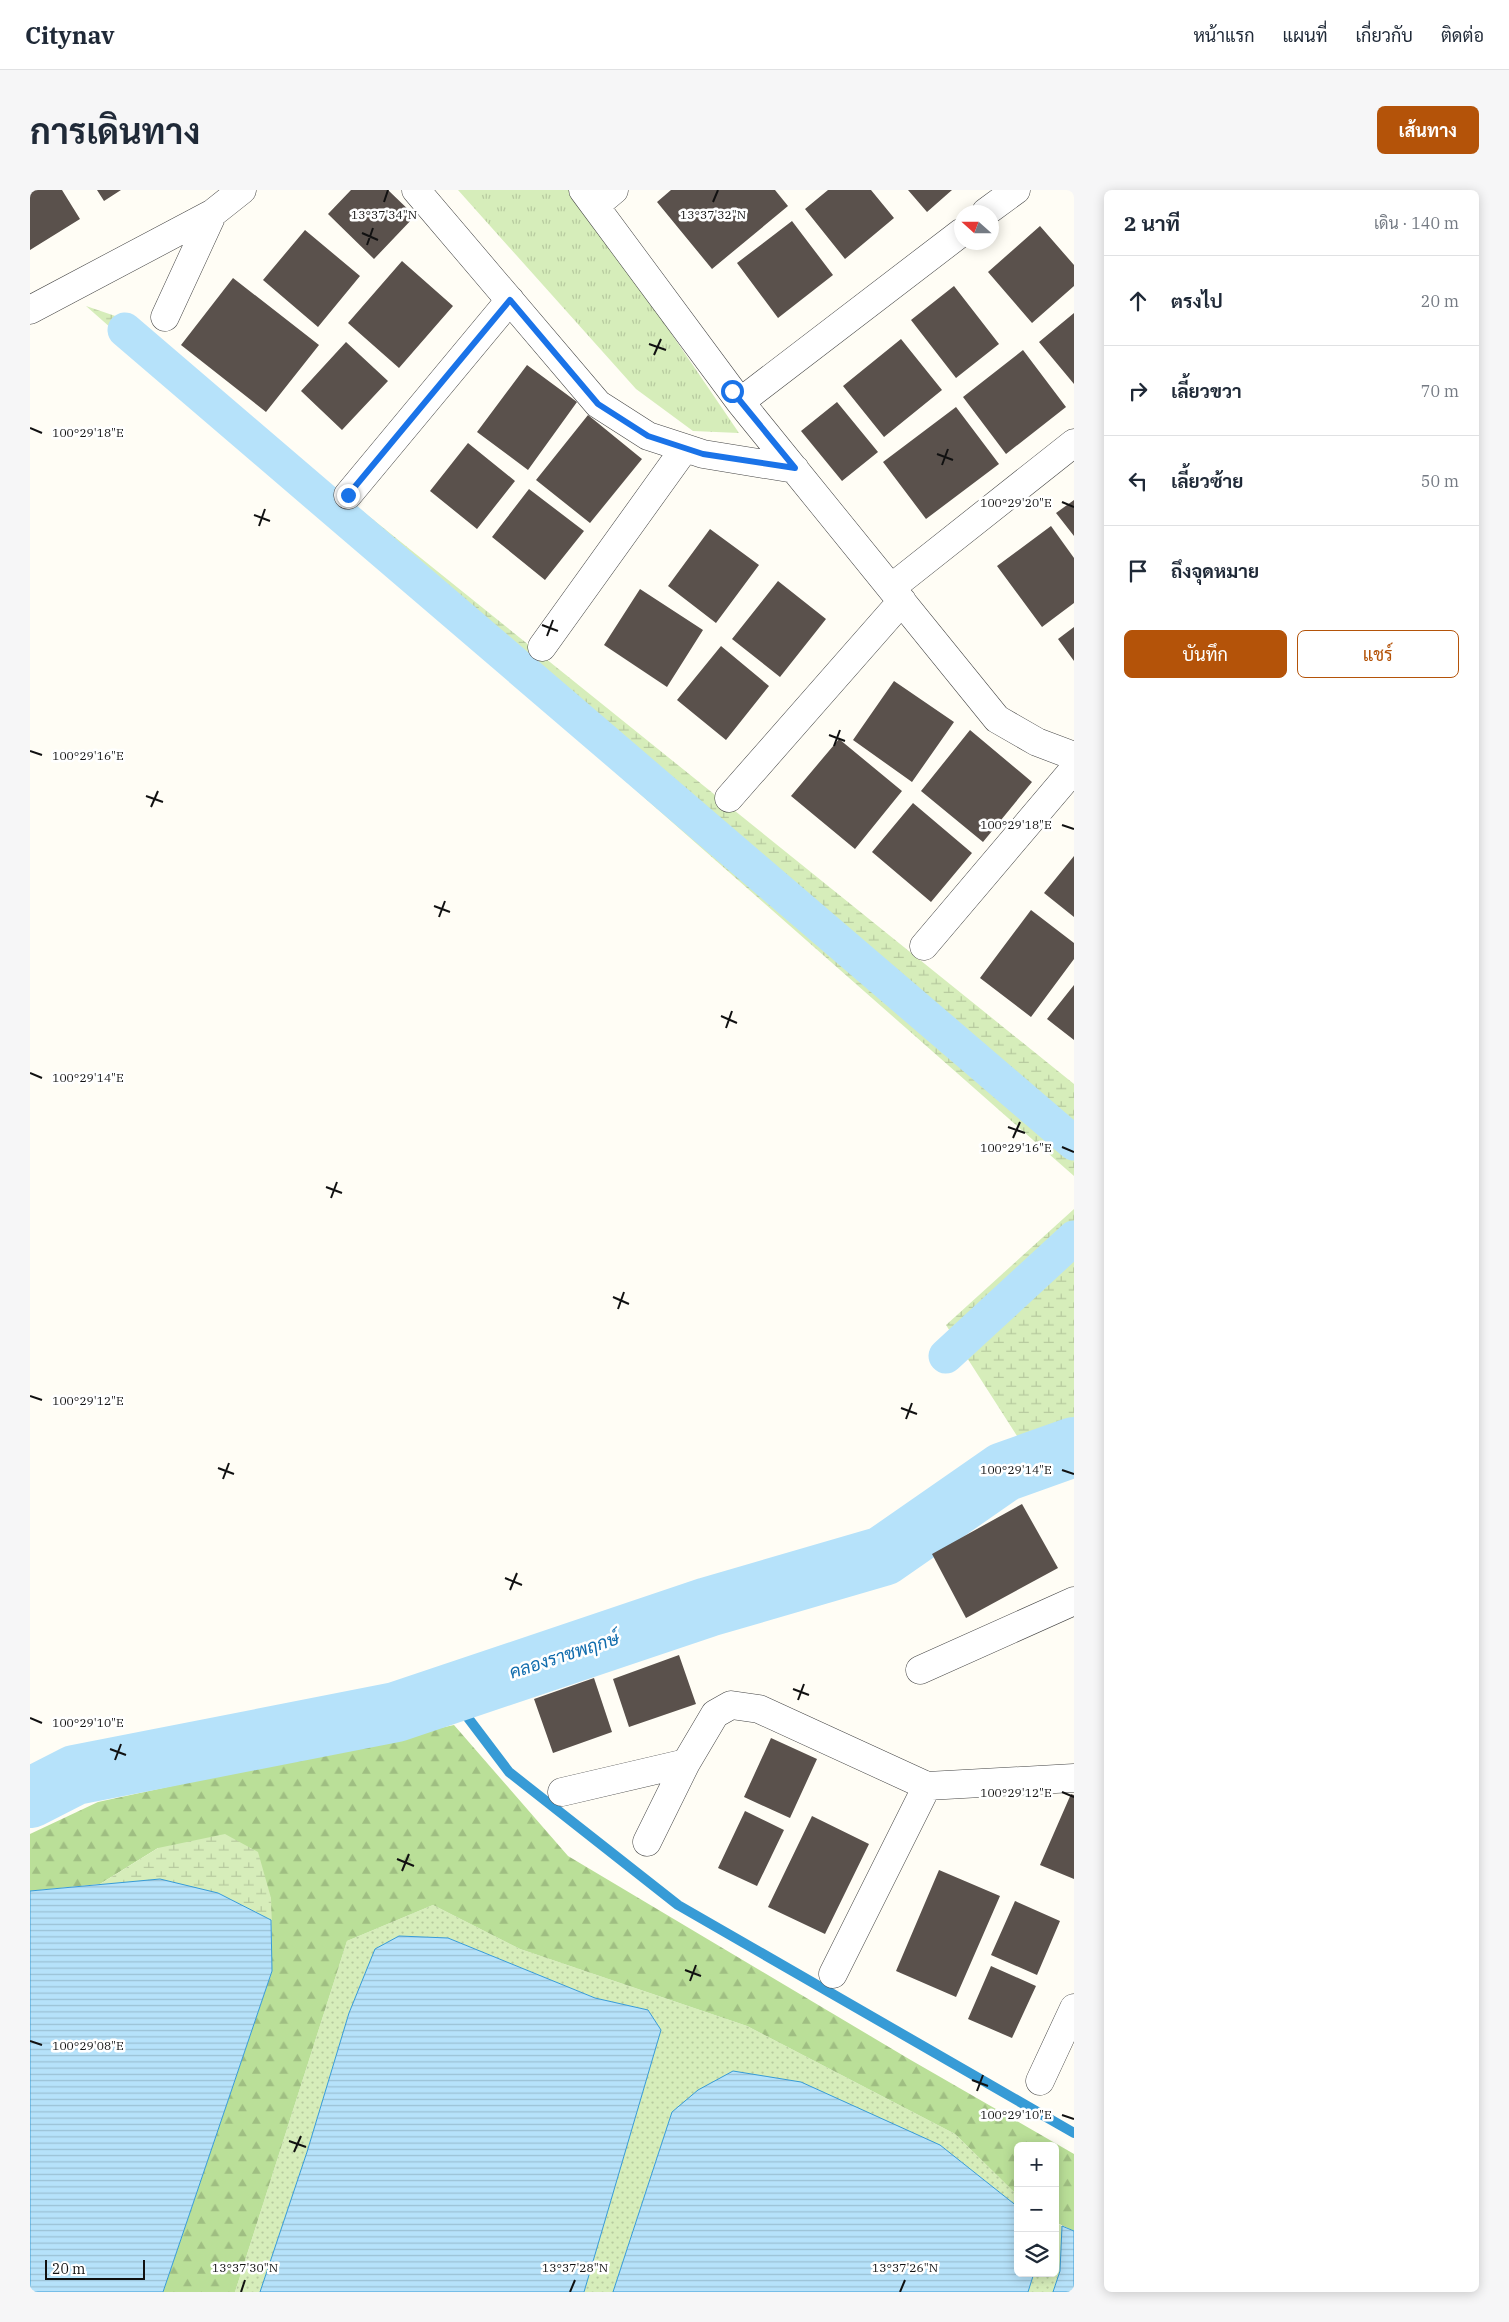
<!DOCTYPE html>
<html lang="th">
<head>
<meta charset="utf-8">
<style>
  :root { --surface:#fff; --page:#f6f6f7; --text:#1f2937; --muted:#747a83; --line:#e0e1e3; --accent:#b45309 }
  body { margin:0; font-family:"IBM Plex Serif",Sarabun,serif; background:var(--page); color:var(--text) }
  .controls { position:absolute; right:15px; bottom:15px; display:grid; overflow:hidden; border-radius:8px; box-shadow:0 2px 12px #0003 }
  .controls button { width:45px; height:45px; display:grid; place-items:center; padding:0; border:0; border-bottom:1px solid var(--line); background:var(--surface); color:var(--text); font:25px sans-serif }
  .compass { position:absolute; left:924px; top:15px; width:45px; height:45px; border-radius:50%; background:var(--surface); box-shadow:0 2px 12px #0003; rotate:291deg }
  .scale { position:absolute; left:15px; bottom:12px; width:100px; box-sizing:border-box; padding-left:5px; border:2px solid #111; border-top:0; font-size:14px; line-height:18px; white-space:nowrap; color:#111; -webkit-text-stroke:4px #fff; paint-order:stroke }
  .stop { position:absolute; width:15px; height:15px; margin:-11px; border:4px solid #1a73e8; border-radius:50%; background:#fff }
  .stop.end { background:#1a73e8; border-color:#fff; box-shadow:0 1px 5px #0008 }
  .list { margin:0; padding:0; list-style:none }
  h2 { display:flex; justify-content:space-between; align-items:center; height:65px; margin:0; padding:0 20px; font-size:21px }
  h2 small { font-size:16px; font-weight:400; color:var(--muted) }
  .list li { display:grid; grid-template-columns:32px 1fr auto; gap:15px; align-items:center; box-sizing:border-box; height:90px; padding:0 20px; border-top:1px solid var(--line) }
  .list b { display:block; font-size:19px; white-space:nowrap }
  .list em { font-size:16px; font-style:normal; color:var(--muted) }
  .actions { display:flex; gap:10px; padding:15px 20px }
  .actions a { flex:1; padding:11px 0; border:1px solid var(--accent); border-radius:8px; text-align:center; font-size:18px; color:var(--accent) }
  .actions .main { background:var(--accent); color:#fff }
  .icon { flex:none; width:28px; height:28px; fill:none; stroke:currentColor; stroke-width:2; stroke-linecap:round; stroke-linejoin:round }
  .map { position:relative; flex:none; width:1044px; height:2102px; overflow:hidden; border-radius:8px }
  header { display:flex; align-items:center; gap:30px; box-sizing:border-box; height:70px; padding:0 25px; background:var(--surface); border-bottom:1px solid var(--line) }
  header strong { font-size:24px }
  nav { display:flex; gap:28px; margin-inline-start:auto; font-size:18px }
  .intro { display:flex; align-items:center; justify-content:space-between; box-sizing:border-box; height:120px; padding:0 30px }
  h1 { margin:0; font-size:35px }
  .button { padding:12px 22px; border-radius:8px; background:var(--accent); color:#fff; font-size:18px; font-weight:700 }
  main { display:flex; gap:30px; padding:0 30px }
  aside { flex:1; background:var(--surface); border-radius:8px; box-shadow:0 2px 12px #0003 }
  .map>svg:first-child { display:block }
  .grass { fill:url(#grass-dots) }
  .forest { fill:url(#forest-firs) }
  .wetland { fill:url(#wetland-marsh) }
  .park { fill:url(#park-tufts) }
  .water { fill:url(#water-rules); stroke:#379bd6 }
  .lines { fill:none; stroke-linecap:round; stroke-linejoin:round }
  .stream { stroke:#379bd6; stroke-width:10 }
  .canal { stroke:#b6e2fa; stroke-width:35 }
  .river { stroke:#b6e2fa; stroke-width:60 }
  .building { fill:#5a514c }
  .minor-casing { stroke:#444; stroke-width:29 }
  .minor { stroke:#fff; stroke-width:28 }
  .route { stroke:#1a73e8; stroke-width:6 }
  .ticks { fill:none; stroke:#111; stroke-width:2 }
  .labels { text-anchor:middle; dominant-baseline:central; stroke-width:5; stroke-linejoin:round; paint-order:stroke }
  .water-label { font-size:18px; font-style:italic; fill:#106cad; stroke:#fff }
  .ticks-label { font-size:12px; text-anchor:middle; fill:#111; stroke:#fff; stroke-width:5; stroke-linejoin:round; paint-order:stroke }
</style>
</head>
<body>
<header>
<strong>Citynav</strong>
<nav><a>หน้าแรก</a><a>แผนที่</a><a>เกี่ยวกับ</a><a>ติดต่อ</a></nav>
</header>
<div class="intro"><h1>การเดินทาง</h1><a class="button">เส้นทาง</a></div>
<main>
<div class="map">
<svg width="1044" height="2102" viewBox="0 0 1044 2102">
  <defs>
    <pattern id="grass-dots" width="8" height="8" patternUnits="userSpaceOnUse" patternTransform="scale(1.25)"><rect width="8" height="8" fill="#d6edba"/><path d="M2 2h.1M6 6h.1" fill="none" stroke="#b7ca9f" stroke-width="1.8" stroke-linecap="round"/></pattern>
    <pattern id="forest-firs" width="22" height="20" patternUnits="userSpaceOnUse" patternTransform="scale(1.25)"><rect width="22" height="20" fill="#badf98"/><path d="M5 1l3.5 6h-7zM16 11l3.5 6h-7z" fill="#9fbe82"/></pattern>
    <pattern id="wetland-marsh" width="20" height="14" patternUnits="userSpaceOnUse" patternTransform="scale(1.25)"><rect width="20" height="14" fill="#d6edba"/><path d="M1 5h8M5 5V1M11 12h8M15 12V8" fill="none" stroke="#b7ca9f"/></pattern>
    <pattern id="park-tufts" width="24" height="20" patternUnits="userSpaceOnUse" patternTransform="scale(1.25)"><rect width="24" height="20" fill="#d6edba"/><path d="M3 7l-1-3M5 7V3M7 7l1-3M15 17l-1-3M17 17v-4M19 17l1-3" fill="none" stroke="#b7ca9f"/></pattern>
    <pattern id="water-rules" width="6" height="5" patternUnits="userSpaceOnUse" patternTransform="scale(1.25)"><rect width="6" height="5" fill="#b6e2fa"/><path d="M0 2.5h6" fill="none" stroke="#9bc1d5"/></pattern>
  </defs>
  <rect width="100%" height="100%" fill="#fffdf5"/>
  <path class="grass" d="M 403,1715 L 490,1759 L 717,1836 L 925,1944 L 988,2006 L 988,2017 L 910,1955 L 642,1922 L 583,2102 L 554,2102 L 631,1840 L 618,1820 L 565,1808 L 418,1748 L 369,1746 L 345,1760 L 319,1823 L 277,1962 L 230,2102 L 205,2102 L 317,1751 Z
    M 1025,2032 L 1032,2036 L 1030,2081 L 1023,2102 L 998,2102 L 1004,2083 L 1025,2083 Z"/>
  <path class="forest" d="M 424,1535 L 538,1666 L 879,1869 L 1044,1964 L 1044,2041 L 1025,2032 L 1025,1956 L 988,1956 L 988,2006 L 925,1944 L 717,1836 L 490,1759 L 403,1715 L 317,1751 L 205,2102 L 133,2102 L 242,1781 L 241,1708 L 128,1658 L 70,1694 L 0,1701 L 0,1644 L 68,1612 Z"/>
  <path class="wetland" d="M 56,116 L 94,129 L 1044,894 L 1044,986 Z
    M 1044,1019 L 1044,1242 L 994,1257 L 916,1135 Z
    M 195,1644 L 228,1662 L 241,1708 L 241,1730 L 188,1703 L 70,1694 L 128,1658 Z"/>
  <path class="park" d="M 428,0 L 547,0 L 643,146 L 709,243 L 663,241 L 606,199 Z"/>
  <path class="water" d="M 130,1689 L 188,1703 L 241,1730 L 242,1781 L 133,2102 L 0,2102 L 0,1701 Z
    M 369,1746 L 418,1748 L 565,1808 L 618,1820 L 631,1840 L 554,2102 L 230,2102 L 277,1962 L 319,1823 L 345,1759 Z
    M 703,1881 L 771,1892 L 910,1955 L 988,2017 L 988,2083 L 1004,2083 L 998,2102 L 583,2102 L 642,1922 L 668,1900 Z
    M 1032,2036 L 1044,2041 L 1044,2102 L 1023,2102 L 1030,2081 Z"/>
  <g class="lines">
    <path class="stream" d="M 420,1504 L 479,1582 L 648,1715 L 1044,1943"/>
    <path class="canal" d="M 95,140 L 1044,953
      M 916,1166 L 1044,1048"/>
    <path class="river" d="M 0,1608 L 45,1585 L 366,1522 L 678,1417 L 853,1366 L 974,1282 L 1044,1257"/>
  </g>
  <path class="building" d="M 0,0 L 32,0 L 50,29 L 0,60 Z
    M 67,0 L 91,0 L 74,11 Z
    M 321,0 L 358,0 L 385,26 L 344,69 L 298,24 Z
    M 641,0 L 745,0 L 758,16 L 682,79 L 627,12 Z
    M 798,0 L 841,0 L 864,28 L 815,69 L 775,19 Z
    M 878,0 L 922,0 L 897,22 Z
    M 762,31 L 803,85 L 748,128 L 707,73 Z
    M 1010,36 L 1044,75 L 1044,96 L 1002,133 L 958,82 Z
    M 275,40 L 330,86 L 288,137 L 233,90 Z
    M 372,71 L 423,116 L 369,178 L 318,133 Z
    M 203,88 L 289,155 L 236,222 L 151,155 Z
    M 924,96 L 969,154 L 926,188 L 881,130 Z
    M 1044,123 L 1044,194 L 1009,152 Z
    M 871,149 L 912,200 L 854,247 L 813,196 Z
    M 316,152 L 358,191 L 312,240 L 271,201 Z
    M 993,160 L 1036,217 L 976,264 L 933,207 Z
    M 497,175 L 547,212 L 498,280 L 447,242 Z
    M 807,212 L 848,262 L 812,291 L 771,241 Z
    M 926,217 L 969,274 L 896,329 L 853,272 Z
    M 558,225 L 612,269 L 560,333 L 506,290 Z
    M 438,253 L 485,291 L 447,339 L 400,301 Z
    M 499,299 L 554,341 L 515,390 L 462,347 Z
    M 1044,310 L 1044,346 L 1026,323 Z
    M 1021,336 L 1044,368 L 1044,413 L 1012,437 L 967,376 Z
    M 680,339 L 729,375 L 686,433 L 638,396 Z
    M 748,391 L 796,429 L 750,487 L 702,449 Z
    M 610,399 L 673,440 L 637,497 L 574,455 Z
    M 1044,437 L 1044,471 L 1028,449 Z
    M 691,456 L 739,496 L 696,550 L 647,510 Z
    M 864,491 L 924,532 L 882,592 L 823,550 Z
    M 940,540 L 1002,592 L 953,652 L 891,601 Z
    M 809,549 L 872,601 L 825,659 L 761,606 Z
    M 883,613 L 942,663 L 901,712 L 842,662 Z
    M 1044,666 L 1044,727 L 1014,703 Z
    M 1001,720 L 1044,753 L 1044,769 L 1001,827 L 950,788 Z
    M 1044,795 L 1044,850 L 1017,829 Z
    M 992,1314 L 1028,1378 L 936,1428 L 902,1364 Z
    M 649,1465 L 666,1514 L 599,1537 L 583,1489 Z
    M 564,1488 L 582,1542 L 523,1563 L 504,1509 Z
    M 741,1548 L 787,1569 L 760,1628 L 714,1607 Z
    M 1041,1604 L 1044,1605 L 1044,1689 L 1010,1675 Z
    M 715,1621 L 754,1640 L 727,1696 L 688,1678 Z
    M 782,1626 L 839,1654 L 795,1744 L 738,1717 Z
    M 909,1680 L 970,1706 L 926,1807 L 866,1781 Z
    M 985,1711 L 1030,1731 L 1007,1785 L 961,1765 Z
    M 961,1776 L 1006,1796 L 982,1848 L 938,1829 Z"/>
  <g class="lines">
    <g class="minor-casing">
      <path id="minor" d="M 386,0 L 568,214 L 618,246 L 655,258 L 673,264 L 765,279
        M 553,0 L 710,212 L 967,529 L 1007,552 L 1044,566
        M 565,16 L 584,0
        M 956,22 L 986,0
        M 0,120 L 183,23 L 212,0
        M 135,127 L 183,23
        M 710,212 L 932,42
        M 318,305 L 480,110
        M 861,398 L 1044,253
        M 512,457 L 655,258
        M 699,608 L 872,411
        M 894,756 L 1044,579
        M 890,1480 L 1044,1411
        M 532,1602 L 656,1573
        M 617,1652 L 656,1573 L 685,1524 L 701,1515 L 729,1519 L 897,1596 L 1044,1588
        M 803,1784 L 897,1596
        M 1010,1891 L 1044,1818"/>
    </g>
    <use href="#minor" class="minor"/>
  </g>
  <g class="lines">
    <path class="route" d="M 318,305 L 480,110 L 568,214 L 618,246 L 673,264 L 765,278 L 702,201"/>
  </g>
  <path class="ticks" d="M 354,12 L 358,0M 683,12 L 688,0M 332,43 L 348,50M 337,55 L 343,38M 619,154 L 636,160M 624,165 L 631,149M 0,238 L 12,243M 907,264 L 923,270M 912,275 L 918,259M 1032,312 L 1044,317M 224,325 L 240,331M 229,336 L 235,319M 512,435 L 528,441M 517,446 L 523,430M 799,545 L 815,551M 804,556 L 810,540M 0,561 L 12,565M 116,606 L 133,612M 121,617 L 128,601M 1032,635 L 1044,639M 404,716 L 420,722M 409,727 L 415,711M 691,826 L 707,833M 696,838 L 702,821M 0,883 L 12,888M 978,937 L 995,943M 983,948 L 990,932M 1032,957 L 1044,962M 296,997 L 312,1003M 301,1008 L 307,992M 583,1107 L 599,1114M 588,1119 L 594,1102M 0,1206 L 12,1210M 871,1218 L 887,1224M 876,1229 L 882,1213M 188,1278 L 204,1284M 1032,1280 L 1044,1284M 193,1289 L 199,1273M 475,1388 L 492,1395M 480,1400 L 487,1383M 763,1499 L 779,1505M 768,1510 L 774,1494M 0,1528 L 12,1533M 80,1559 L 96,1565M 85,1570 L 91,1554M 1032,1602 L 1044,1607M 367,1669 L 384,1676M 372,1681 L 379,1664M 655,1780 L 671,1786M 660,1791 L 666,1775M 0,1851 L 12,1855M 942,1890 L 958,1896M 947,1901 L 953,1885M 1032,1925 L 1044,1929M 259,1951 L 276,1957M 264,1962 L 271,1946M 211,2102 L 215,2090M 540,2102 L 545,2090M 870,2102 L 875,2090"/>
  <g class="labels">
    <g class="water-label">
      <text transform="translate(534 1465) rotate(-18)">คลองราชพฤกษ์</text>
    </g>
  </g>
  <g class="ticks-label">
    <text x="354" y="29">13°37'34"N</text>
    <text x="683" y="29">13°37'32"N</text>
    <text x="58" y="247">100°29'18"E</text>
    <text x="986" y="317">100°29'20"E</text>
    <text x="58" y="570">100°29'16"E</text>
    <text x="986" y="639">100°29'18"E</text>
    <text x="58" y="892">100°29'14"E</text>
    <text x="986" y="962">100°29'16"E</text>
    <text x="58" y="1215">100°29'12"E</text>
    <text x="986" y="1284">100°29'14"E</text>
    <text x="58" y="1537">100°29'10"E</text>
    <text x="986" y="1607">100°29'12"E</text>
    <text x="58" y="1860">100°29'08"E</text>
    <text x="986" y="1929">100°29'10"E</text>
    <text x="215" y="2082">13°37'30"N</text>
    <text x="545" y="2082">13°37'28"N</text>
    <text x="875" y="2082">13°37'26"N</text>
  </g>
</svg>
<div class="controls">
<button>+</button>
<button>−</button>
<button><svg class="icon" aria-label="layers" viewBox="0 0 24 24"><path d="M12 4l9 5-9 5-9-5zM3 14l9 5 9-5"/></svg></button>
</div>
<svg class="compass" viewBox="-18 -18 36 36"><path d="M0-13l5 13h-10z" fill="#e53935"/><path d="M0 13l5-13h-10z" fill="#747a83"/></svg>
<div class="scale">20 m</div>
<div class="stop" style="left:702px;top:201px"></div>
<div class="stop end" style="left:318px;top:305px"></div>
</div>
<aside>
<h2>2 นาที<small>เดิน · 140 m</small></h2>
<ul class="list">
<li><svg class="icon" aria-label="ahead" viewBox="0 0 24 24"><path d="M12 20V5M6 11l6-6 6 6"/></svg><div><b>ตรงไป</b></div><em>20 m</em></li>
<li><svg class="icon" aria-label="right" viewBox="0 0 24 24"><path d="M7 20v-9h11M14 6l5 5-5 5"/></svg><div><b>เลี้ยวขวา</b></div><em>70 m</em></li>
<li><svg class="icon" aria-label="left" viewBox="0 0 24 24"><path d="M17 20v-9H6M10 6l-5 5 5 5"/></svg><div><b>เลี้ยวซ้าย</b></div><em>50 m</em></li>
<li><svg class="icon" aria-label="arrive" viewBox="0 0 24 24"><path d="M6 21V4h12l-3 4 3 4H6"/></svg><div><b>ถึงจุดหมาย</b></div></li>
</ul>
<div class="actions"><a class="main">บันทึก</a><a>แชร์</a></div>
</aside>
</main>
</body>
</html>
